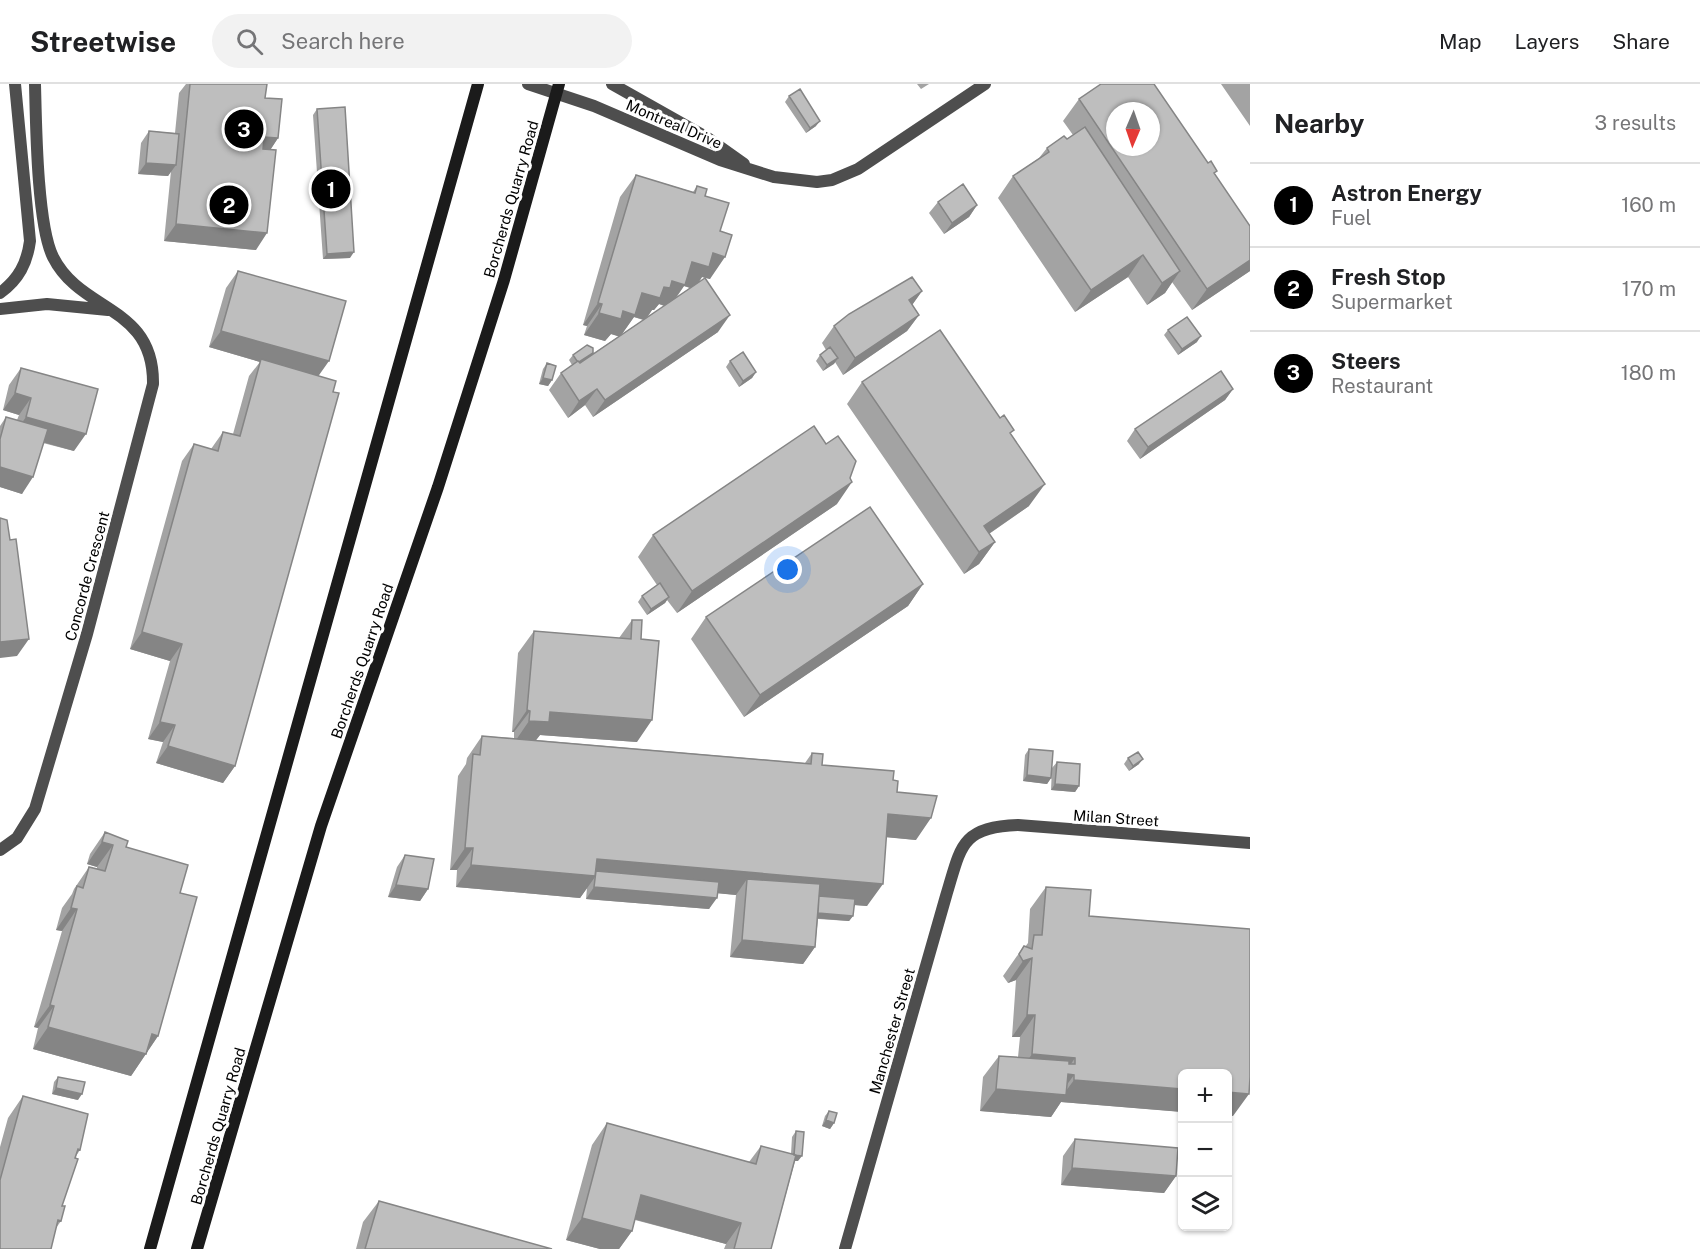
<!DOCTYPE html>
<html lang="en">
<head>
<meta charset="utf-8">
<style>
  :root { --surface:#fff; --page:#f2f2f2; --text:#202124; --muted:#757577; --line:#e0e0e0; --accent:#000 }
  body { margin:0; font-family:"Public Sans",sans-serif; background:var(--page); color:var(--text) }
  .controls { position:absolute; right:18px; bottom:18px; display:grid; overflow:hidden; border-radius:9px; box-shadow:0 2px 4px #0004 }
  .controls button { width:54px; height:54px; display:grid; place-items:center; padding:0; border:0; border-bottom:2px solid var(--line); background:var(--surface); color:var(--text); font:30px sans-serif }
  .compass { position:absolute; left:1106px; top:18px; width:54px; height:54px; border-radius:50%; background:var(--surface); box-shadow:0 2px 4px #0004; rotate:182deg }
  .you { position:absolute; left:788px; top:486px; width:21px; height:21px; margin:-15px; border:4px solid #fff; border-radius:50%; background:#1a73e8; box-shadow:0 0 0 9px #1a73e833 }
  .badge { display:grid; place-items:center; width:39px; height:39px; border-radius:50%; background:var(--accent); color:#fff; font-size:20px; font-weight:700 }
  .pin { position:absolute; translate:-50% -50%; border:3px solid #fff; box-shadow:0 2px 6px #0006 }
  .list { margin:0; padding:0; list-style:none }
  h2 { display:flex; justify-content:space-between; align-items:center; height:78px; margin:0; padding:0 24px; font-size:26px }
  h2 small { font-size:20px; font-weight:400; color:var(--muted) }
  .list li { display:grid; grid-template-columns:39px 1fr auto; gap:18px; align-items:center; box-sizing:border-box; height:84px; padding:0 24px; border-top:2px solid var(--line) }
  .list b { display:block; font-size:22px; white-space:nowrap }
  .list p { margin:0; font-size:20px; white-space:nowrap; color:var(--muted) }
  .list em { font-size:20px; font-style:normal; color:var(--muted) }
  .icon { flex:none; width:33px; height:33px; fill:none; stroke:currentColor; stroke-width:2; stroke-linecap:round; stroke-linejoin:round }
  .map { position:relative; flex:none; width:1250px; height:1165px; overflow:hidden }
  header { display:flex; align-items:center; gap:36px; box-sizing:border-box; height:84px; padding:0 30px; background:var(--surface); border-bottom:2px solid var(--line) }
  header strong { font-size:28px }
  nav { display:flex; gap:33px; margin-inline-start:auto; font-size:21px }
  .search { width:420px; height:54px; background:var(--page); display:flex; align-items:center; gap:15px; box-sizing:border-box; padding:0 21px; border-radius:33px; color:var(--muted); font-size:22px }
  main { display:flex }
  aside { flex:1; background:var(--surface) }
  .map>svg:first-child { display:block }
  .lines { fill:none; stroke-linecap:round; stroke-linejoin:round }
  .minor { stroke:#4e4e4e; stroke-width:12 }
  .secondary { stroke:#1b1b1b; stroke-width:12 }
  .wall { fill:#a3a3a3; fill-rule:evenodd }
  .shaded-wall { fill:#858585 }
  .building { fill:#bebebe; stroke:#858585; stroke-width:1.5; fill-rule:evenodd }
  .labels { text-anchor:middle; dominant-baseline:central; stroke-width:6; stroke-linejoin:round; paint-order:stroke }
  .street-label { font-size:15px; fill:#000; stroke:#fff }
</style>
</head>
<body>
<header>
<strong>Streetwise</strong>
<div class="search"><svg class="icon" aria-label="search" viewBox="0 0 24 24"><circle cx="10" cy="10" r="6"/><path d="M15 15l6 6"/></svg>Search here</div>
<nav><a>Map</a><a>Layers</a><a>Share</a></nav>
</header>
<main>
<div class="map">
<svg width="1250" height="1165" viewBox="0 0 1250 1165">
  <rect width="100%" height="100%" fill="#fff"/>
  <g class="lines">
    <path class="minor" d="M 528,0 L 594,22 L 720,76 L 774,93 L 817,98 L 832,96 L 858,85 L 985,0
      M 612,0 L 706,53 L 744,80
      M 0,209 C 19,195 27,179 30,157 L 15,0
      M 0,225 L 47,220 L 108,226
      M 0,766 L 17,754 L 35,725 L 87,550 L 153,300 C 154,221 81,229 53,173 C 37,141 36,39 35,0
      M 845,1165 L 946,812 C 961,763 960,743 1018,741 L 1250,759"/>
    <path class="secondary" d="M 150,1165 L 478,0
      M 197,1165 L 321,742 L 438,403 L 504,196 L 559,0"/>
  </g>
  <path class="wall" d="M 186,0 L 267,0 L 265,14 L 278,54 L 270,66 L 256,166 L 164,157 L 171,87 L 168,92 L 138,90 L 141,59 L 149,47 L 175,49 L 179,9 Z
    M 917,0 L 929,0 L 921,5 Z
    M 1221,0 L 1250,0 L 1250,42 Z
    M 789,12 L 816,42 L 806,49 L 785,18 Z
    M 1079,15 L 1215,90 L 1250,187 L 1192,226 L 1172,198 L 1165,209 L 1147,221 L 1128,193 L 1075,228 L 998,114 L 1013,92 L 1039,74 L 1047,64 L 1067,55 L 1073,51 L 1063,37 Z
    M 317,25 L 350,174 L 323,175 L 313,31 Z
    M 636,91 L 693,108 L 697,102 L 705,112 L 720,147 L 710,195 L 702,193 L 699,198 L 718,248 L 593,333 L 585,321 L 568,334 L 549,306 L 561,289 L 572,281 L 569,276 L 573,271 L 593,269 L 591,271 L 619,252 L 611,250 L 605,257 L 584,251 L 587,242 L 583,241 L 620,113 ZM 684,202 L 690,204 L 676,214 ZM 659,220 L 664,222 L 647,234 L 652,226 L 654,226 ZM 634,233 L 643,236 L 621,251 Z
    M 938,118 L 977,121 L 969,133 L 944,150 L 929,129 Z
    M 238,187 L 318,292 L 235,682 L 223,699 L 156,679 L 163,658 L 148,655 L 170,577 L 130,565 L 182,377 L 194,360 L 211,365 L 223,348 L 233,350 L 249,292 L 260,278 L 209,263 L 226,204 Z
    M 922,207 L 912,221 L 919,231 L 907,247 L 843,291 L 835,278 L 823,287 L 816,277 L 820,271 L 826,266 L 822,259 L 834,242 Z
    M 1168,246 L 1197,258 L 1178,271 L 1164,251 Z
    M 730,277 L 756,288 L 752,294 L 739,303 L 726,283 Z
    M 547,279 L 552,296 L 548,302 L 539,300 L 543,285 Z
    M 21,284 L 74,367 L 43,359 L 22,410 L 0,403 L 0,342 L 6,333 L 17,336 L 19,331 L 3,326 L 9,301 Z
    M 862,298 L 1011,350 L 1029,422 L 989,450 L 995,458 L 979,480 L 964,490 L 847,320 Z
    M 1233,305 L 1225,316 L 1140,375 L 1127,357 L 1135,345 Z
    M 837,420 L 677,529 L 667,516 L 665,519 L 647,531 L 638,518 L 642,512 L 657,501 L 638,473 L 653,451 Z
    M 923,500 L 908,522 L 744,633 L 691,555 L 706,533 Z
    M 632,536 L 641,555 L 637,658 L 540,651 L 536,656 L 805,679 L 812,669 L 822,681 L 893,696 L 897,708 L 916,756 L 887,753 L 867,822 L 854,821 L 853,832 L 849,837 L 818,835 L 815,863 L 803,880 L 730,873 L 736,811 L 718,809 L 709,825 L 586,815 L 587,804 L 580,814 L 456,803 L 457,786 L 450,786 L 458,692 L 466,680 L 467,674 L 482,652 L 514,654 L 514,648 L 512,648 L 518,569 L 534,547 L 619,554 Z
    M 1029,665 L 1051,694 L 1047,700 L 1023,697 L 1025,671 Z
    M 1128,674 L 1139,680 L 1129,687 L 1124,680 Z
    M 1057,678 L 1079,702 L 1075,708 L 1051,706 L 1052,684 Z
    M 105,748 L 126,763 L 180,809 L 158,952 L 131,992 L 33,965 L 38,944 L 34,943 L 62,847 L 56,846 L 62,824 L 72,810 L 74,805 L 89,783 L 97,785 L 97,783 L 87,780 L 90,770 Z
    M 405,771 L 428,805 L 420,817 L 388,813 L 397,783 Z
    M 1046,803 L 1089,832 L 1233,1032 L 1061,1018 L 1051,1033 L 980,1027 L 983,993 L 999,972 L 1018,973 L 1020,953 L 1012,953 L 1016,896 L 1008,899 L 1003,892 L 1024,862 L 1025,863 L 1028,859 L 1030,825 Z
    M 58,993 L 78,1016 L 52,1010 L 54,998 Z
    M 23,1012 L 80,1066 L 76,1072 L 62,1122 L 61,1137 L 56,1144 L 0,1165 L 0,1063 L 8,1034 Z
    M 829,1027 L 834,1039 L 830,1045 L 822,1042 L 825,1032 Z
    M 607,1039 L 749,1078 L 761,1062 L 791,1070 L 792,1053 L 796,1047 L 798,1077 L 795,1077 L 771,1165 L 724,1165 L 726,1160 L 635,1136 L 632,1147 L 619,1165 L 600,1165 L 566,1156 L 592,1061 Z
    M 1075,1055 L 1176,1092 L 1164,1109 L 1061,1101 L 1063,1072 Z
    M 379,1117 L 552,1165 L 356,1165 L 363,1138 Z"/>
  <path class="shaded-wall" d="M 820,37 L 816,42 L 806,49 L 810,44 Z
    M 264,53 L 278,54 L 267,71 L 252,69 Z
    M 146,79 L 176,81 L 168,92 L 138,90 Z
    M 977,121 L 969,133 L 944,150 L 952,139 Z
    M 176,140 L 267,149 L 256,166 L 164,157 Z
    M 354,168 L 350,174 L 323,175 L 327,170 Z
    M 713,169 L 725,173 L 710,195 L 702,193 L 694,205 L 684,202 L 669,223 L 659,220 L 654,226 L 652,226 L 645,236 L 634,233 L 620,253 L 611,250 L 605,257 L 584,251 L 599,229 L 623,227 L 642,209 L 672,197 L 692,178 Z
    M 1143,171 L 1128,193 L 1075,228 L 1091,206 Z
    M 1250,176 L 1250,187 L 1192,226 L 1207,205 Z
    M 1180,187 L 1165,209 L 1147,221 L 1162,199 Z
    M 922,207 L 910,224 L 909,216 Z
    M 598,219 L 602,220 L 587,242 L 583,241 Z
    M 730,231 L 718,248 L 593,333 L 605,316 Z
    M 919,231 L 907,247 L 843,291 L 855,274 Z
    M 221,247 L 329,277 L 317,294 L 261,275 L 260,278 L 209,263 Z
    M 1201,252 L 1197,258 L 1178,271 L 1182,265 Z
    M 838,274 L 834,280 L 823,287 L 827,281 Z
    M 756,288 L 752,294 L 739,303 L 743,297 Z
    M 543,294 L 552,296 L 548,302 L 539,300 Z
    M 597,305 L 585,321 L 568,334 L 579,317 Z
    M 1233,305 L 1225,316 L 1140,375 L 1148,363 Z
    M 15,309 L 31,314 L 19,331 L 3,326 Z
    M 26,333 L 86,350 L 74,367 L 14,350 Z
    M 0,383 L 33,393 L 22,410 L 0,403 Z
    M 852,398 L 837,420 L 677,529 L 692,507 Z
    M 1045,400 L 1029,422 L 974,460 L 984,442 Z
    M 995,458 L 979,480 L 964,490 L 979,468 Z
    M 923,500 L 908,522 L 744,633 L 760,611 Z
    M 669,513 L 665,519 L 647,531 L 651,525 Z
    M 142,548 L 182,560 L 170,577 L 130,565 Z
    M 29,555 L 17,572 L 0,574 L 0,558 Z
    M 527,626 L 530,627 L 514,648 L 512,648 Z
    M 550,628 L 652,636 L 637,658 L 540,651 L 533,660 L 514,659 L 529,637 Z
    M 160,638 L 175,641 L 163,658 L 148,655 Z
    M 168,662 L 235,682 L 223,699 L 156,679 Z
    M 1143,675 L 1139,680 L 1129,687 L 1133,682 Z
    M 1027,691 L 1051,694 L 1047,700 L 1023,697 Z
    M 1055,700 L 1079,702 L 1075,708 L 1051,706 Z
    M 888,730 L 931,734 L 916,756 L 873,752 Z
    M 102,758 L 113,761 L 97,783 L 87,780 Z
    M 465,764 L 473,764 L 457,786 L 450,786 Z
    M 597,775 L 883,800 L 867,822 L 817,818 L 747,795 L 736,811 L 595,798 L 595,793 L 580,814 L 456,803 L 471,781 Z
    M 396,801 L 428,805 L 420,817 L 388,813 Z
    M 594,803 L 717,814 L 709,825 L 586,815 Z
    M 71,824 L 77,825 L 62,847 L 56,846 Z
    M 816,829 L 853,832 L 849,837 L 812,834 Z
    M 742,856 L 815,863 L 803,880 L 730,873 Z
    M 1032,874 L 1016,896 L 1008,899 L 1023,877 Z
    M 50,921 L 54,922 L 38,944 L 34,943 Z
    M 1027,931 L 1035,931 L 1020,953 L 1012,953 Z
    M 48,943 L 152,950 L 158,952 L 131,992 L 33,965 Z
    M 1032,970 L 1075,974 L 1060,996 L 1017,992 Z
    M 1068,990 L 1074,991 L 1060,1010 L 1063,1011 L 1074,996 L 1182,1005 L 1182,1028 L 1061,1018 L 1051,1033 L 980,1027 L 996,1005 Z
    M 56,1004 L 82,1010 L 78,1016 L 52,1010 Z
    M 1227,1008 L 1249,1010 L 1233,1032 L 1227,1031 Z
    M 826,1036 L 834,1039 L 830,1045 L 822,1042 Z
    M 794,1071 L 802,1072 L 798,1077 L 790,1077 Z
    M 1072,1084 L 1176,1092 L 1164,1109 L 1061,1101 Z
    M 641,1111 L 741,1139 L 726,1160 L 626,1133 Z
    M 582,1134 L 632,1147 L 619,1165 L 600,1165 L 566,1156 Z"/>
  <path class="building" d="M 190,0 L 267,0 L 265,14 L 282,15 L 278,54 L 264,53 L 263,65 L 276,66 L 267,149 L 176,140 Z
    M 1101,0 L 1154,0 L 1208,79 L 1211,77 L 1217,87 L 1214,89 L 1250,142 L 1250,176 L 1207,205 L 1079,15 ZM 1115,27 L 1151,27 L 1151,63 L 1115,63 Z
    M 800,5 L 820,37 L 810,44 L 789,12 Z
    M 345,23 L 354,168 L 327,170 L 317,25 Z
    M 1085,43 L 1180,187 L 1162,199 L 1143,171 L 1091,206 L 1013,92 L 1049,68 L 1047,64 L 1064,52 L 1067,55 Z
    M 149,47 L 179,50 L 176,81 L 146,79 Z
    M 636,91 L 695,109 L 697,102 L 707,105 L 705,112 L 729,119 L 720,147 L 732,151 L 725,173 L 713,169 L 709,183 L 692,178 L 685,201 L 672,197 L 670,204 L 664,203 L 660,214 L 642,209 L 635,231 L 623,227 L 621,235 L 599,229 L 602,220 L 598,219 Z
    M 963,100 L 977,121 L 952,139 L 938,118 Z
    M 238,187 L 346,217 L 329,277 L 221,247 Z
    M 912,193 L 922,207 L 909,216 L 919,231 L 855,274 L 834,242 L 849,230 Z
    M 705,194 L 730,231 L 605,316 L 597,305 L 579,317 L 561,289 L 578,277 L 580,279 Z
    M 1187,233 L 1201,252 L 1182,265 L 1168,246 Z
    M 940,246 L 1000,334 L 1004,331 L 1014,346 L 1010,349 L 1045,400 L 984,442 L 995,458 L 979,468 L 862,298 Z
    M 587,261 L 593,264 L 593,269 L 579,278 L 578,277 L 577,277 L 573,271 Z
    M 830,263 L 838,274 L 827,281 L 820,271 Z
    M 743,268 L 756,288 L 743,297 L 730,277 Z
    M 261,275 L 336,297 L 333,308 L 339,309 L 235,682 L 168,662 L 175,641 L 160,638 L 182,560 L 142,548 L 194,360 L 218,367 L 223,348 L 240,352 Z
    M 547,279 L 556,282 L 552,296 L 543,294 Z
    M 21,284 L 98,305 L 86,350 L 26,333 L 31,314 L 15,309 Z
    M 1221,287 L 1233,305 L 1148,363 L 1135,345 Z
    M 6,333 L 48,345 L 33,393 L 0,383 L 0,355 Z
    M 814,342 L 826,360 L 838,352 L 856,377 L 850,394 L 852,398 L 692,507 L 653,451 Z
    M 870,423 L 923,500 L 760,611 L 706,533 Z
    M 0,434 L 7,436 L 10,456 L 16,455 L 29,555 L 0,558 Z
    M 660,499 L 669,513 L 651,525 L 642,512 Z
    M 632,536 L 642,536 L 641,555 L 659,557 L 652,636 L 550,628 L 549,638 L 529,637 L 530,627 L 527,626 L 534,547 L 631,555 Z
    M 482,652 L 811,680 L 812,669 L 823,670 L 822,681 L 894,687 L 893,696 L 898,697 L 897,708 L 937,712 L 931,734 L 888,730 L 883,800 L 597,775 L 595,792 L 471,781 L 473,764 L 465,764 L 473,670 L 480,671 Z
    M 1029,665 L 1053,667 L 1051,694 L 1027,691 Z
    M 1138,668 L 1143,675 L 1133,682 L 1128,674 Z
    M 1057,678 L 1080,680 L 1079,702 L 1055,700 Z
    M 105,748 L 128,757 L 126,763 L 188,781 L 180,809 L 197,813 L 158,952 L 152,950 L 146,970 L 48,943 L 54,922 L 50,921 L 77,825 L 71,824 L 77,802 L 83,804 L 89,783 L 105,787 L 113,761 L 102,758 Z
    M 405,771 L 434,775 L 428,805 L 396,801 Z
    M 596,787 L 719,798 L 717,814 L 594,803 Z
    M 747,795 L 820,800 L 815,863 L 742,856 Z
    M 1046,803 L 1091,806 L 1089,832 L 1250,845 L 1250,993 L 1249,1010 L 1227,1008 L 1227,990 L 1182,990 L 1182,1005 L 1074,996 L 1074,991 L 1068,990 L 1066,1011 L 996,1005 L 999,972 L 1069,977 L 1069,980 L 1075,980 L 1075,974 L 1032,970 L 1035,931 L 1027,931 L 1032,874 L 1023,877 L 1019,870 L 1024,862 L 1032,865 L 1034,851 L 1042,851 Z
    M 819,812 L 855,815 L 853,832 L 818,829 Z
    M 58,993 L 85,998 L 82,1010 L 56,1004 Z
    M 23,1012 L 88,1030 L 80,1066 L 78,1065 L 75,1074 L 78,1075 L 62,1122 L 65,1122 L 61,1137 L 58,1136 L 51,1165 L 0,1165 L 0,1096 Z
    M 829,1027 L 837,1029 L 834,1039 L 826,1036 Z
    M 607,1039 L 756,1080 L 761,1062 L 796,1071 L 771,1165 L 734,1165 L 741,1139 L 641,1111 L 632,1147 L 582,1134 Z
    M 796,1047 L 804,1048 L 802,1072 L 794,1071 Z
    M 1075,1055 L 1178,1064 L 1176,1092 L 1072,1084 Z
    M 379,1117 L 552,1165 L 365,1165 Z"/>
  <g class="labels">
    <g class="street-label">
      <text transform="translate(674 40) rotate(23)">Montreal Drive</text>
      <text transform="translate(511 115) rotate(-74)">Borcherds Quarry Road</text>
      <text transform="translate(87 492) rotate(-75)">Concorde Crescent</text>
      <text transform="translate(362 577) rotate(-71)">Borcherds Quarry Road</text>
      <text transform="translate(1116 734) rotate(4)">Milan Street</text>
      <text transform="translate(892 947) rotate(-74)">Manchester Street</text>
      <text transform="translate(218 1042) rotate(-74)">Borcherds Quarry Road</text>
    </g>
  </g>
</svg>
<div class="controls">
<button>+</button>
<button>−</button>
<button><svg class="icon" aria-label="layers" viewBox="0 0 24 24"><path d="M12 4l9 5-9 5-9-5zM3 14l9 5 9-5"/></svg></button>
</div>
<svg class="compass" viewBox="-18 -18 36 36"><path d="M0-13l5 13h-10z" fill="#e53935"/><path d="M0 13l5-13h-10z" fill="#757577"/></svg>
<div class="you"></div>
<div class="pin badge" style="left:331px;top:105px">1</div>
<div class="pin badge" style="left:229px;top:121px">2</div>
<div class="pin badge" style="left:244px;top:45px">3</div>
</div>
<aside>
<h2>Nearby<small>3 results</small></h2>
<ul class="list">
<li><span class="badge">1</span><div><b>Astron Energy</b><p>Fuel</p></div><em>160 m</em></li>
<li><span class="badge">2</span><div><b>Fresh Stop</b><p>Supermarket</p></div><em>170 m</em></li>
<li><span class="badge">3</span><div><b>Steers</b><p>Restaurant</p></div><em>180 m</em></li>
</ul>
</aside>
</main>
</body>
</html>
